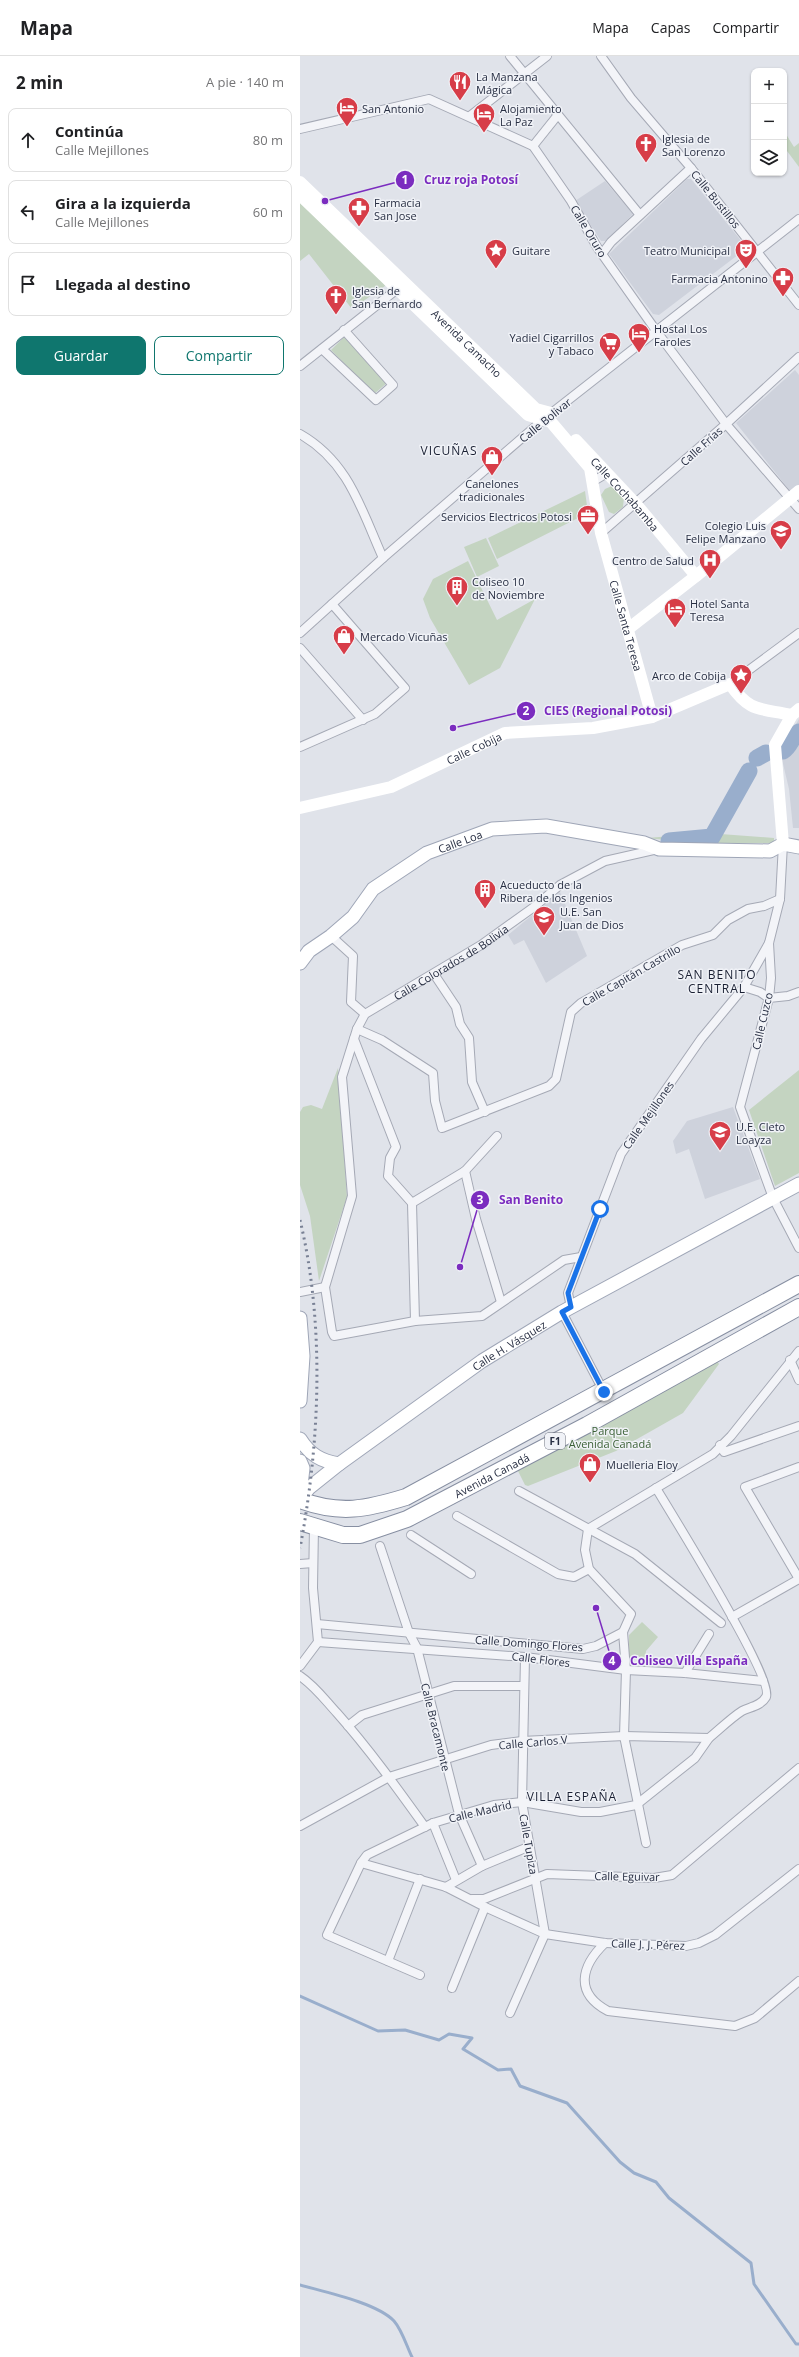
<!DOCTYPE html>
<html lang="es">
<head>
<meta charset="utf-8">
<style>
  :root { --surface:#fff; --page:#f2f2f2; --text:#202124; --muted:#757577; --line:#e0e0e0; --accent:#0f766e }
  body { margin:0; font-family:"Open Sans",sans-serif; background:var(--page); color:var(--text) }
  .controls { position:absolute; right:12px; top:12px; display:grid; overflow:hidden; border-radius:8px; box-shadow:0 1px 3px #0004 }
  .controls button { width:36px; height:36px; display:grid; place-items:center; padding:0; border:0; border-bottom:1px solid var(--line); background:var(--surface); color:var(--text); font:20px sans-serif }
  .stop { position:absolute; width:12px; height:12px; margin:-9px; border:3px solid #1a73e8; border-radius:50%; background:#fff }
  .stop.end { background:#1a73e8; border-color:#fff; box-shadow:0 1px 4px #0008 }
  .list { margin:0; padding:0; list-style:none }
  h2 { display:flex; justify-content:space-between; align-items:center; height:52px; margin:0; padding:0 16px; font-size:17px }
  h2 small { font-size:13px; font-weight:400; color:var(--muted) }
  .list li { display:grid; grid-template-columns:26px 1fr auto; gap:12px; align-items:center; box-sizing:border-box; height:64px; margin:0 8px 8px; padding:0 8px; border:1px solid var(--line); border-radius:8px }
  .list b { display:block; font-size:15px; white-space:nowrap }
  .list p { margin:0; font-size:13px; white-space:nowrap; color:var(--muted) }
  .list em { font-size:13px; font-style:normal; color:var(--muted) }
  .actions { display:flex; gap:8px; padding:12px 16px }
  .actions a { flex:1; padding:9px 0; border:1px solid var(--accent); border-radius:8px; text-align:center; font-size:14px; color:var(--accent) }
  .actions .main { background:var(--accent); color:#fff }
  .icon { flex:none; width:22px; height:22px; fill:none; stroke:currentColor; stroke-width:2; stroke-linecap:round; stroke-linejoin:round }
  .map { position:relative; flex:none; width:499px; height:2301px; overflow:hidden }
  header { display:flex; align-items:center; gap:24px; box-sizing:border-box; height:56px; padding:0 20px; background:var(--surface); border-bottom:1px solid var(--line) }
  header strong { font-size:19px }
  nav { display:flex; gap:22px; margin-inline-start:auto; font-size:14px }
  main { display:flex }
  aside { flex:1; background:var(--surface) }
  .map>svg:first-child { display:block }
  .built { fill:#ced2dc }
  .green { fill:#c4d4c1 }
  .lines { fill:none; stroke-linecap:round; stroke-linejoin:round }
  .stream { stroke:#99aecc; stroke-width:3 }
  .river { stroke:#99aecc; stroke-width:17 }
  .street-casing { stroke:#a5a9b5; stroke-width:10 }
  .primary-casing { stroke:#9fa6b7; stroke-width:15 }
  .highway-casing { stroke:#878fa2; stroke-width:18 }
  .street { stroke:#f3f4f8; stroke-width:8 }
  .secondary { stroke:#fff; stroke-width:12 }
  .primary { stroke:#fff; stroke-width:13 }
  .highway { stroke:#fff; stroke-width:16 }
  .rail { stroke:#798195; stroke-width:3; stroke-dasharray:2 4; stroke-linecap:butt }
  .route { stroke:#1a73e8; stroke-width:5 }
  .labels { text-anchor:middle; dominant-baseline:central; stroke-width:3; stroke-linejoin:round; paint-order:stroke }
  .shield { fill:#f0f2f7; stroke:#646a79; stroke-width:1 }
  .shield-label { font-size:10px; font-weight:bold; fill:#282f43 }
  .poi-label { font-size:11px; fill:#282f43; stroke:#f0f2f7; text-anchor:start }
  .street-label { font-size:11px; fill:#282f43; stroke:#f0f2f7 }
  .park-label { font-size:11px; fill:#395f34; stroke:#f0f2f7 }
  .neighbourhood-label { font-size:12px; letter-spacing:1px; fill:#1a2033; stroke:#f0f2f7 }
  .leader { fill:none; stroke:#7b2cbf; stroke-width:1.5 }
  .callout-dot { fill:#7b2cbf; stroke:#f0f2f7; stroke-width:1.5 }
  .mark-label { font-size:12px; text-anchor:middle; font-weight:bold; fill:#fff }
  .callout-label { font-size:12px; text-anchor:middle; font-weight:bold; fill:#7b2cbf; stroke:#f0f2f7; stroke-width:3; stroke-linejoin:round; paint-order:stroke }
</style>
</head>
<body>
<header>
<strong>Mapa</strong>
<nav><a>Mapa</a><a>Capas</a><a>Compartir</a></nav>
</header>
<main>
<aside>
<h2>2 min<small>A pie · 140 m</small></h2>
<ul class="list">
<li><svg class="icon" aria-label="ahead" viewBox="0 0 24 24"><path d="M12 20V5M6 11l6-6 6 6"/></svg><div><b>Continúa</b><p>Calle Mejillones</p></div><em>80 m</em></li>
<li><svg class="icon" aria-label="left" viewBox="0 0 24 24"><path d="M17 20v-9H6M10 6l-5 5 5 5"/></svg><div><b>Gira a la izquierda</b><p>Calle Mejillones</p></div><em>60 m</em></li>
<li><svg class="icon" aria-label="arrive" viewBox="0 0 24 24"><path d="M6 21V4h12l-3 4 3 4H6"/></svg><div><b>Llegada al destino</b></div></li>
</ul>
<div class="actions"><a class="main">Guardar</a><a>Compartir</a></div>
</aside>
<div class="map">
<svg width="499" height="2301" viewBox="0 0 499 2301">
  <rect width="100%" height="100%" fill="#e0e3ea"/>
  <path class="built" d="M 387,123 L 391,123 L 447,192 L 359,259 L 353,258 L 309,198 Z
    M 305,125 L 333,158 L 306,185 L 301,185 L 275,145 Z
    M 495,314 L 499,319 L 499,431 L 490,435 L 436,367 Z
    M 499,663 L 499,772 L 493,772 L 489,733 L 480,695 Z
    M 260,836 L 287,900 L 246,927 L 224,884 L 214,889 L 208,879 Z
    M 433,1051 L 460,1123 L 405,1143 L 389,1093 L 376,1098 L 373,1085 L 387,1065 Z"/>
  <path class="green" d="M 484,75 L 494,91 L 499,87 L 499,111 L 484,91 Z
    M 0,147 L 84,225 L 85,230 L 52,253 L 9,198 L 0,205 Z
    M 44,281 L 87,327 L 74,338 L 31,294 Z
    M 312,430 L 324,441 L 323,451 L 314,458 L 309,456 L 301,439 L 305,433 Z
    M 285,435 L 288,457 L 197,503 L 188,482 Z
    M 186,482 L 199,510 L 177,521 L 164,491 Z
    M 168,505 L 197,564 L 235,543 L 200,612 L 169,629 L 130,562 L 123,543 L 133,523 Z
    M 407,777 L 474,782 L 474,787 L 394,787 L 347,782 Z
    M 38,1012 L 47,1141 L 19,1225 L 10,1160 L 0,1129 L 0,1056 L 3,1051 L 11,1049 L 22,1053 Z
    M 499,1014 L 499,1117 L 475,1130 L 449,1054 Z
    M 417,1305 L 419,1308 L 383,1357 L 316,1395 L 228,1430 L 225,1429 L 217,1413 Z
    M 342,1566 L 358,1581 L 346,1595 L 345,1604 L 329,1603 L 329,1579 Z"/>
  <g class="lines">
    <path class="stream" d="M 0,1940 L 78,1975 L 105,1974 L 139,1984 L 149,1978 L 172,1982 L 163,1993 L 198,2014 L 211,2013 L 220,2030 L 267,2047 L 320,2106 L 334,2117 L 356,2126 L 369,2142 L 451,2207 L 454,2228 L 496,2288 L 499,2288
      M 0,2229 C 25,2236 77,2247 94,2265 C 102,2274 107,2291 112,2301"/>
    <path class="river" d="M 483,695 C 491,690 491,681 499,676
      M 457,702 L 466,697
      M 369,785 L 412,781 L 449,715"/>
    <g class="street-casing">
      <g id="street">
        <path d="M 210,0 L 340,159"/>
        <path d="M 301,0 L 331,42 L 391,112 L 499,249"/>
        <path d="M 170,60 L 247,0"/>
        <path d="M 0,73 L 129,43 L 233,90 L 271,145 L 297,191 L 357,276 L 426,368 L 499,453"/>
        <path d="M 233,90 L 257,60"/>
        <path d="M 302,198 L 311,186 L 391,112"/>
        <path d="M 22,293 L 76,344 L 93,329 L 44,274"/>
        <path d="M 0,310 L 101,230"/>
        <path d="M 0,378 C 49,406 61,453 83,502"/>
        <path d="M 292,426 L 307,417"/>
        <path d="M 301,477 L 426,368 L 499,301"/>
        <path d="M 0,577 L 83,502 L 244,363 L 499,163"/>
        <path d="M 0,592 L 63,664"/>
        <path d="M 430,628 L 499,577"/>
        <path d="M 0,691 L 75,658 L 105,632 L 32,548"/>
        <path d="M 483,788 L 480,843 L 469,887 L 471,922 L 469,942 L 440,1051 L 473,1142 L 499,1192"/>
        <path d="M 31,880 L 53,900 L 51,946 L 65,958"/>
        <path d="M 134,918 L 156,951 L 160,968 L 169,982 L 172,1026 L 185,1056"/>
        <path d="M 444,931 L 460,936 L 469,942 L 488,940 L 499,936"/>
        <path d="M 57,973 L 82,984 L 133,1017 L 135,1045 L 142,1072 L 249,1030 L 256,1023 L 271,956 L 281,947 L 382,889 L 413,879 L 428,864 L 448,853 L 464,850 L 480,843"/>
        <path d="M 54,983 L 96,1091 L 90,1102 L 88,1120 L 112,1147 L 115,1265"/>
        <path d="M 165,1115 L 176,1163 L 201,1246"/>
        <path d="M 112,1147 L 165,1115 L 197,1080"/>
        <path id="s1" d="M 281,1201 L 264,1204 L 182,1260 L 115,1265 L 34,1280 L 32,1276 L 25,1231 L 52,1140 L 42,1021 L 57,973 L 65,958 L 181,889 L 234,851 L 260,829 L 305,805 L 358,793"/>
        <path d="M 0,1236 L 25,1231"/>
        <path d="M 271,1251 L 268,1237 L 321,1098 L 401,983 L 444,931 L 469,887"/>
        <path d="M 262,1256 L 304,1336"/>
        <path d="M 490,1304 L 499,1324"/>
        <path d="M 420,1389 L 424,1396 L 499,1370"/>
        <path d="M 499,1411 L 445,1431 L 499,1523"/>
        <path d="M 219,1435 L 335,1498 L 421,1567"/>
        <path d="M 157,1460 L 258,1518 L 274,1521 L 289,1513"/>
        <path d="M 111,1479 L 171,1518"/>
        <path d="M 80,1490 L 109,1577 L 117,1592 L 159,1758 L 182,1810 L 146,1831"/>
        <path d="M 0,1508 L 13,1507"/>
        <path d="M 432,1561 L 499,1523"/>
        <path d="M 17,1568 L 283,1593 L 296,1590 L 323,1576 L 331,1558 L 289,1513 L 285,1494 L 288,1473 L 413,1398 L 431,1380 L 499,1295"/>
        <path d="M 323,1576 L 326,1614 L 324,1680 L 346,1787"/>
        <path d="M 18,1586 L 225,1601 L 326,1614 L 385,1617 L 463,1625"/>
        <path d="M 225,1601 L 222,1746 L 245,1878"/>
        <path d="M 0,1610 L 18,1586 L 13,1532 L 14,1470"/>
        <path d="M 385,1617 L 409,1578"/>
        <path d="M 0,1620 C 15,1630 25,1644 37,1657 C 69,1693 97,1732 125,1771"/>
        <path d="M 48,1670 L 62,1659 L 154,1630 L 223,1630"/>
        <path d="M 133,1767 L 156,1824"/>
        <path d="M 0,1770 L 89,1721 L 191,1689 L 222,1685 L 324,1680 L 409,1682 C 420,1673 431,1662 442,1655 C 450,1651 461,1650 466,1641 C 475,1624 371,1457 356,1432"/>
        <path d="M 61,1807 L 146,1831 L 185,1851 L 245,1878 L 305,1887 L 386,1890 L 399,1887 L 415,1879 L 499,1813"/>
        <path d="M 182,1810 L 228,1791"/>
        <path d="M 172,1843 L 184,1843 L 247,1818 L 354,1822 L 372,1819 L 499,1712"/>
        <path d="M 305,1887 C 281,1910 274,1937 308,1955 L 435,1970 L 455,1962 L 499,1925"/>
        <path d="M 88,1905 L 120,1823"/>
        <path d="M 120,1919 L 27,1879 L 61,1807 L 67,1799 L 133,1767 L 194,1749 L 222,1746 L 281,1756 L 300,1756 L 336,1749 L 395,1702 L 409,1682"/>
        <path d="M 152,1932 L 185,1851"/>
        <path d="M 210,1957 L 245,1878"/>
      </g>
    </g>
    <g class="primary-casing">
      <g id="primary">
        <path id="s6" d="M 0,907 L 9,895 L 31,880 L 53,861 L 73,833 L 127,797 L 192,773 L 246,770 L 344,787 L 359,793 L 470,795 L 483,788 L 499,791"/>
        <path d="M 0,1262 L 3,1300 L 0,1345"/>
        <path d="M 0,1383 C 10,1399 21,1405 39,1408"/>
        <path d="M 0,1405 L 3,1412 L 0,1438"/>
        <path id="s7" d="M 0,1443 L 9,1432 L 39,1408 L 182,1305 L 262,1256 L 499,1128"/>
      </g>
    </g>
    <g class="highway-casing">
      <g id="highway">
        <path d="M 0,1444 C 40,1459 67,1453 106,1441 L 499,1228"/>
        <path id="s8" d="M 0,1466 L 43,1479 L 60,1479 L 107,1463 L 287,1369 L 499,1251"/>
      </g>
    </g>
    <use href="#street" class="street"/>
    <g class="secondary">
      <path id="s2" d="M 0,126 L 236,353 L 251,357"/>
      <path id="s3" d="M 0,139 L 228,359 L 251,366 L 290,412 L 301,477 L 352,661"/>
      <path id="s4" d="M 276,384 L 336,448 L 396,520"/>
      <path d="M 328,573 L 396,520 L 499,435"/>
      <path id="s5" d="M 0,752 L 91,731 L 205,677 L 293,672 L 352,661 L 430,628 C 450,657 460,652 492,659"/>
      <path d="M 483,788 L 475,689 L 492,659 L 499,653"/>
    </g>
    <use href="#primary" class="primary"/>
    <use href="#highway" class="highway"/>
    <path class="rail" d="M 0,1164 C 25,1268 20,1387 0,1492"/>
  </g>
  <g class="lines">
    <path class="route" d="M 300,1153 L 268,1237 L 271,1251 L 262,1256 L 304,1336"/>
  </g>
  <defs>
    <g id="restaurant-pin" transform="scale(1.15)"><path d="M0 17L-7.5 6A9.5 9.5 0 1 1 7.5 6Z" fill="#d73d48" stroke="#f0f2f7"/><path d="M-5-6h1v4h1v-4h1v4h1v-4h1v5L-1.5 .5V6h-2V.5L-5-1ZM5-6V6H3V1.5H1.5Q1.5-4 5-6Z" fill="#fff"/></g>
    <g id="hotel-pin" transform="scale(1.15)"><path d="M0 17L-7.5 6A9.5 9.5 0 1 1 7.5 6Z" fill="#d73d48" stroke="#f0f2f7"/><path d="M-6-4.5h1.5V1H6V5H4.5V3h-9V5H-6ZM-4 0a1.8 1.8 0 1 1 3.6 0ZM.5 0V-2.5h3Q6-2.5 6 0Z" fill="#fff"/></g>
    <g id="church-pin" transform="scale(1.15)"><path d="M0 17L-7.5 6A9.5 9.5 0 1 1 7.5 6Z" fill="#d73d48" stroke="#f0f2f7"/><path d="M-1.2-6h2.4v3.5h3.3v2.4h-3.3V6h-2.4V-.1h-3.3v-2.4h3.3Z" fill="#fff"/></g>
    <g id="pharmacy-pin" transform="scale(1.15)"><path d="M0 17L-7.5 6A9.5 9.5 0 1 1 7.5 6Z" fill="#d73d48" stroke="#f0f2f7"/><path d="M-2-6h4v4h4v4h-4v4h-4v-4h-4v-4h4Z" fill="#fff"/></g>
    <g id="sight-pin" transform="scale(1.15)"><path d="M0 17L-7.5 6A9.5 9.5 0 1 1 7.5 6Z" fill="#d73d48" stroke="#f0f2f7"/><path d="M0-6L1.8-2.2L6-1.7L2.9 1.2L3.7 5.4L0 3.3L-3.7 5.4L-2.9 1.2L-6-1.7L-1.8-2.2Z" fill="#fff"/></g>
    <g id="theatre-pin" transform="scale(1.15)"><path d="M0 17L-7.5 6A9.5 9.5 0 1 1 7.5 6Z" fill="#d73d48" stroke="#f0f2f7"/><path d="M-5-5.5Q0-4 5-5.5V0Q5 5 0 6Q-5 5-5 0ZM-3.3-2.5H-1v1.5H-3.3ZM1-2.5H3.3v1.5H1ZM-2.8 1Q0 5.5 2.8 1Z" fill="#fff"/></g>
    <g id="supermarket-pin" transform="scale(1.15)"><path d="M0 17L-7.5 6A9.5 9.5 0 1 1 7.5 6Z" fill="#d73d48" stroke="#f0f2f7"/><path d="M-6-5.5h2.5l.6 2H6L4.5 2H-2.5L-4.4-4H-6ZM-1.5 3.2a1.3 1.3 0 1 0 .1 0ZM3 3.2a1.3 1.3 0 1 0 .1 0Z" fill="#fff"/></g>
    <g id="shop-pin" transform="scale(1.15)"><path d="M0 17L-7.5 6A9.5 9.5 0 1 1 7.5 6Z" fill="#d73d48" stroke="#f0f2f7"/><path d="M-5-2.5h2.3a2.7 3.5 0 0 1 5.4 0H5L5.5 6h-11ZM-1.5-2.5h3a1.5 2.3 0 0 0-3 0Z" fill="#fff"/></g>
    <g id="office-pin" transform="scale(1.15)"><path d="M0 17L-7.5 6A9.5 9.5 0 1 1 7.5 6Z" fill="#d73d48" stroke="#f0f2f7"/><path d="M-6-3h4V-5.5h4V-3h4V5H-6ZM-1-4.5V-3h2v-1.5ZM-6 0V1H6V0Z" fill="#fff"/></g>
    <g id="school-pin" transform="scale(1.15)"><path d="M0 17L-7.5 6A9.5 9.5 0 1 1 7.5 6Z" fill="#d73d48" stroke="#f0f2f7"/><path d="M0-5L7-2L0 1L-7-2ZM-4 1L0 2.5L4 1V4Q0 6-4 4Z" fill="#fff"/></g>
    <g id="hospital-pin" transform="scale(1.15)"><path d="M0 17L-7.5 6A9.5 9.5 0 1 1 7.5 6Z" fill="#d73d48" stroke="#f0f2f7"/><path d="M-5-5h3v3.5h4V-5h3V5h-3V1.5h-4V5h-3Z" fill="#fff"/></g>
    <g id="building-pin" transform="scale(1.15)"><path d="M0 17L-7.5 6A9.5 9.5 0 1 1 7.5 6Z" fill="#d73d48" stroke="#f0f2f7"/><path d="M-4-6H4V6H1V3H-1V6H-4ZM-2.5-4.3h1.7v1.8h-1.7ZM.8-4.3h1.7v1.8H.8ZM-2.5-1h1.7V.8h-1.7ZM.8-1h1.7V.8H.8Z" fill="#fff"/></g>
  </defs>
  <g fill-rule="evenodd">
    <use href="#restaurant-pin" x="160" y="26"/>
    <use href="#hotel-pin" x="47" y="52"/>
    <use href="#hotel-pin" x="184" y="58"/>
    <use href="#church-pin" x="346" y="88"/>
    <use href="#pharmacy-pin" x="59" y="152"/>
    <use href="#sight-pin" x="196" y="194"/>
    <use href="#theatre-pin" x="446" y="194"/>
    <use href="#pharmacy-pin" x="483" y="222"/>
    <use href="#church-pin" x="36" y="240"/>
    <use href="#hotel-pin" x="339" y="278"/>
    <use href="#supermarket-pin" x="310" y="287"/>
    <use href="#shop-pin" x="192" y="401"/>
    <use href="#office-pin" x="288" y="460"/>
    <use href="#school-pin" x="481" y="475"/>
    <use href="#hospital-pin" x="410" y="504"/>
    <use href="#building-pin" x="157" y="531"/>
    <use href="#hotel-pin" x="375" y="553"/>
    <use href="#shop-pin" x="44" y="580"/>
    <use href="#sight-pin" x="441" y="619"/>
    <use href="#building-pin" x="185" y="834"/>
    <use href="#school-pin" x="244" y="861"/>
    <use href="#school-pin" x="420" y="1076"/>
    <use href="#shop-pin" x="290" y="1408"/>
  </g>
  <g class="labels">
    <rect class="shield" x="245" y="1377" width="20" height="16" rx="3"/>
    <g class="shield-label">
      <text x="255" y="1385">F1</text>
    </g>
    <g class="poi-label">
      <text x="176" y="20">La Manzana<tspan x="176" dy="13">Mágica</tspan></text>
      <text x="62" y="52">San Antonio</text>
      <text x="200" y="52">Alojamiento<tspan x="200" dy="13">La Paz</tspan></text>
      <text x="362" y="82">Iglesia de<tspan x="362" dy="13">San Lorenzo</tspan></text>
      <text x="74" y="146">Farmacia<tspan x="74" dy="13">San Jose</tspan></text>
      <text x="212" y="194">Guitare</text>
      <text x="430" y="194" text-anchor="end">Teatro Municipal</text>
      <text x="468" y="222" text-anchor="end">Farmacia Antonino</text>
      <text x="52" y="234">Iglesia de<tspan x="52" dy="13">San Bernardo</tspan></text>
      <text x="354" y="272">Hostal Los<tspan x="354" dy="13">Faroles</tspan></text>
      <text x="294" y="281" text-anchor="end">Yadiel Cigarrillos<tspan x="294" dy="13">y Tabaco</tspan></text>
      <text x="192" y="427" text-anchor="middle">Canelones<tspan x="192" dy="13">tradicionales</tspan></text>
      <text x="272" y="460" text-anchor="end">Servicios Electricos Potosi</text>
      <text x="466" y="469" text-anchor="end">Colegio Luis<tspan x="466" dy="13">Felipe Manzano</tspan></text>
      <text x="394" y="504" text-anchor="end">Centro de Salud</text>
      <text x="172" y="525">Coliseo 10<tspan x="172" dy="13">de Noviembre</tspan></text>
      <text x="390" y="547">Hotel Santa<tspan x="390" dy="13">Teresa</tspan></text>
      <text x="60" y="580">Mercado Vicuñas</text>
      <text x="426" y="619" text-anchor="end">Arco de Cobija</text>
      <text x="200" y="828">Acueducto de la<tspan x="200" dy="13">Ribera de los Ingenios</tspan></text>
      <text x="260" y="855">U.E. San<tspan x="260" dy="13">Juan de Dios</tspan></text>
      <text x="436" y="1070">U.E. Cleto<tspan x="436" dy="13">Loayza</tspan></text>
      <text x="306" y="1408">Muelleria Eloy</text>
    </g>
    <g class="street-label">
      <text transform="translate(416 143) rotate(51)">Calle Bustillos</text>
      <text transform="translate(289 175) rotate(59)">Calle Oruro</text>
      <text stroke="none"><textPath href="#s2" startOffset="232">Avenida Camacho</textPath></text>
      <text transform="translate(245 364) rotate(-39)">Calle Bolivar</text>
      <text transform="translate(401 390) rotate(-42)">Calle Frías</text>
      <text stroke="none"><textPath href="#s4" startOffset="73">Calle Cochabamba</textPath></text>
      <text stroke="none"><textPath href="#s3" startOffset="563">Calle Santa Teresa</textPath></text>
      <text stroke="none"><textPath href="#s5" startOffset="185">Calle Cobija</textPath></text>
      <text stroke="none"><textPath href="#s6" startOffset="205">Calle Loa</textPath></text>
      <text stroke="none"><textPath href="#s1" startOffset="698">Calle Colorados de Bolivia</textPath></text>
      <text transform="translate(331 919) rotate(-30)">Calle Capitán Castrillo</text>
      <text transform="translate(462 965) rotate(-77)">Calle Cuzco</text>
      <text transform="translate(348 1059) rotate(-55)">Calle Mejillones</text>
      <text stroke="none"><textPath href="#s7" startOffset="260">Calle H. Vásquez</textPath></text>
      <text stroke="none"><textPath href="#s8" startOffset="207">Avenida Canadá</textPath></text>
      <text transform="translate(229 1587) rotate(4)">Calle Domingo Flores</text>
      <text transform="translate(241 1603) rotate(7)">Calle Flores</text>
      <text transform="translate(136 1671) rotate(76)">Calle Bracamonte</text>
      <text transform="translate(233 1686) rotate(-5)">Calle Carlos V</text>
      <text transform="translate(180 1755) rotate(-13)">Calle Madrid</text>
      <text transform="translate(229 1788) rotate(80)">Calle Tupiza</text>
      <text transform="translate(327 1820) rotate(1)">Calle Eguivar</text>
      <text transform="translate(348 1888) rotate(2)">Calle J. J. Pérez</text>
    </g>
    <g class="park-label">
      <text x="310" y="1374">Parque<tspan x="310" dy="13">Avenida Canadá</tspan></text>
    </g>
    <g class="neighbourhood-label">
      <text x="149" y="394">VICUÑAS</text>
      <text x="417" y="918">SAN BENITO<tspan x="417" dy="14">CENTRAL</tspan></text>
      <text x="272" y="1740">VILLA ESPAÑA</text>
    </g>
  </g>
  <path class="leader" d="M25 145L105 124M153 672L226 655M160 1211L180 1144M296 1552L312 1605"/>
  <g class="callout-dot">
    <circle cx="25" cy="145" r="4"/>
    <circle cx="153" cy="672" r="4"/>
    <circle cx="160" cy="1211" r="4"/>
    <circle cx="296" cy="1552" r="4"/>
    <circle cx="105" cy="124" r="10"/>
    <circle cx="226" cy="655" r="10"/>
    <circle cx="180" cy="1144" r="10"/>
    <circle cx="312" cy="1605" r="10"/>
  </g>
  <g class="mark-label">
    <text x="105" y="128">1</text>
    <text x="226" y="659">2</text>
    <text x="180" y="1148">3</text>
    <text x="312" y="1609">4</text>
  </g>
  <g class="callout-label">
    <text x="171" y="128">Cruz roja Potosí</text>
    <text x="308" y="659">CIES (Regional Potosi)</text>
    <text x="231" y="1148">San Benito</text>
    <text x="389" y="1609">Coliseo Villa España</text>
  </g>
</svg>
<div class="controls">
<button>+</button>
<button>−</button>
<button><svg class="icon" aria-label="layers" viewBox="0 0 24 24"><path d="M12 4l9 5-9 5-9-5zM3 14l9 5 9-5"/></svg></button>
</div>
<div class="stop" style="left:300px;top:1153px"></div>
<div class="stop end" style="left:304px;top:1336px"></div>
</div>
</main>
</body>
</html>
